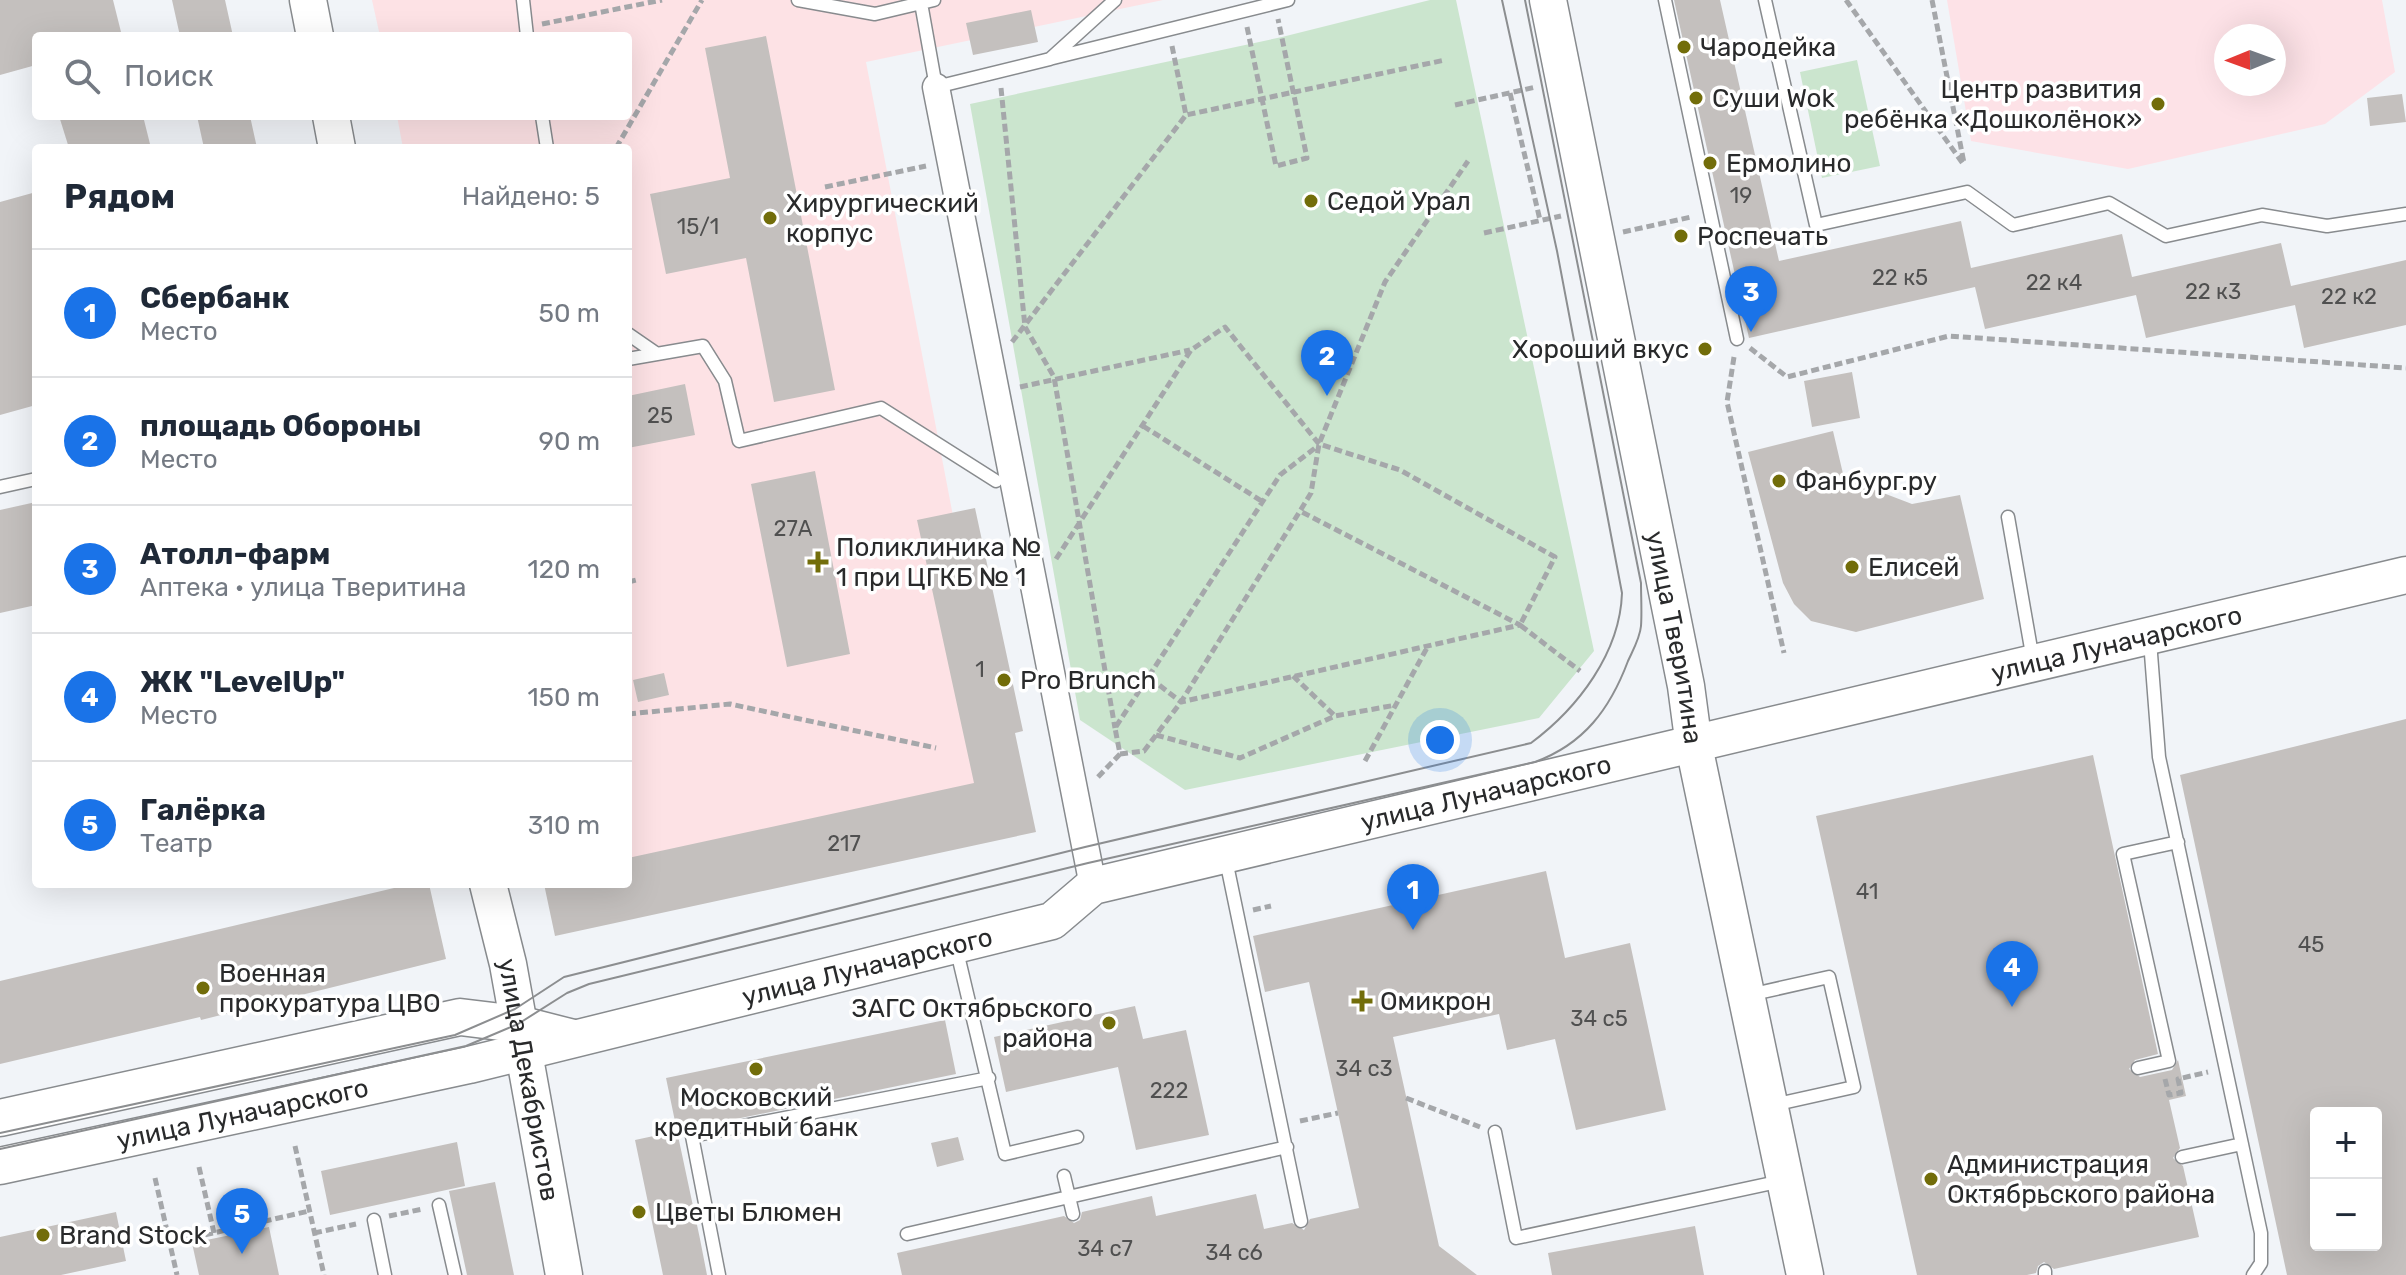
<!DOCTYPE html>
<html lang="ru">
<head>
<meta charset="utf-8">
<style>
  :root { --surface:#fff; --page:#f2f2f3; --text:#1f2937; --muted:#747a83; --line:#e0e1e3; --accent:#1a73e8 }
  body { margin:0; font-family:Rubik,sans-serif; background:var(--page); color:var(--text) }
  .controls { position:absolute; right:24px; bottom:24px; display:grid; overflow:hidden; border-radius:8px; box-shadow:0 8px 32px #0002 }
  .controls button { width:72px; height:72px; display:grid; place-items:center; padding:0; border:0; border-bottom:2px solid var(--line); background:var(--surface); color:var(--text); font:40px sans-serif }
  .compass { position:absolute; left:2214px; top:24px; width:72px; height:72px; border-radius:50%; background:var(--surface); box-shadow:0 8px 32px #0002; rotate:269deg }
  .you { position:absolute; left:1440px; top:740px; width:28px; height:28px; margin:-20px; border:6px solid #fff; border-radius:50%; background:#1a73e8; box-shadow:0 0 0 12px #1a73e833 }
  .badge { display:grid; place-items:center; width:52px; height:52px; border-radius:50%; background:var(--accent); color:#fff; font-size:26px; font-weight:700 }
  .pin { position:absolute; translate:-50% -66px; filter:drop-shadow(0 2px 4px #0008) }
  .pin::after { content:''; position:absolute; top:42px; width:28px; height:24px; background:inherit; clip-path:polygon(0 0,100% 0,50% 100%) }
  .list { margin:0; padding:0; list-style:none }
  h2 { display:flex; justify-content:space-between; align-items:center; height:104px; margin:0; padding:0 32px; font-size:34px }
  h2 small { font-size:26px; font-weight:400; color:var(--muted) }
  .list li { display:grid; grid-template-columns:52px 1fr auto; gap:24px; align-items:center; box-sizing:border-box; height:128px; padding:0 32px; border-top:2px solid var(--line) }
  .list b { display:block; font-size:30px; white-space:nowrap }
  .list p { margin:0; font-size:26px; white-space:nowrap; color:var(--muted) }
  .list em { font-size:26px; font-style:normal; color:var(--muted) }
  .icon { flex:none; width:44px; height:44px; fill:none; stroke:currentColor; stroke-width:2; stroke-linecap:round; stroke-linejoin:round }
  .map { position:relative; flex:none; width:2406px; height:1275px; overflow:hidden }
  .search { position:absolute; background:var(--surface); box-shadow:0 8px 32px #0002; left:32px; top:32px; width:600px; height:88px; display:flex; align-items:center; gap:20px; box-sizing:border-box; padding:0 28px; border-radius:8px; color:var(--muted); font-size:30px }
  .panel { position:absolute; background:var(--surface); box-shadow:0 8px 32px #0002; left:32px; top:144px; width:600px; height:744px; border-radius:8px }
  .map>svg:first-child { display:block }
  .commercial { fill:#fde2e5 }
  .education { fill:#fde2e7; fill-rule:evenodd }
  .green { fill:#cbe5ce }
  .building { fill:#c4c0be; fill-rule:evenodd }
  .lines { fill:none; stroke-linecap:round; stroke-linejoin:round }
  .lane-casing { stroke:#888b8e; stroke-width:15 }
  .street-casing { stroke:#888b8e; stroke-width:29 }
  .secondary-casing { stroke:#888b8e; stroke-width:39 }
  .path { stroke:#a5a7aa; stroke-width:5; stroke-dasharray:8 4; stroke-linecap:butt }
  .lane { stroke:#fff; stroke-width:12 }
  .street { stroke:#fff; stroke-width:26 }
  .secondary { stroke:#fff; stroke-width:36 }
  .tram { stroke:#8c8e90; stroke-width:2 }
  .poi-dot { fill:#726d0a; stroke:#fff; stroke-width:3 }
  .labels { text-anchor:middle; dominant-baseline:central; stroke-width:7; stroke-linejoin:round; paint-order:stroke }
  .number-label { font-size:22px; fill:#505050 }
  .poi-label { font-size:26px; fill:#292a2b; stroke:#fff; text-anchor:start }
  .street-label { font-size:26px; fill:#292a2b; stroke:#fff }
</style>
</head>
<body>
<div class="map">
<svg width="2406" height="1275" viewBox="0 0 2406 1275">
  <rect width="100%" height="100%" fill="#f1f4f8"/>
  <path class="commercial" d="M 372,0 L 1163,0 L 866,62 L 1009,808 L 628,884 L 628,148 L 403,148 L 397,116 L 628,116 L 628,36 L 380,36 Z"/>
  <path class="education" d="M 1947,0 L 2382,0 L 2395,72 L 2325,124 L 2128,169 L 1971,141 ZM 2226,36 L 2274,36 L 2274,84 L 2226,84 Z"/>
  <path class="green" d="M 1430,0 L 1456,0 L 1594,651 L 1539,718 L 1185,790 L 1080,720 L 970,104 L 1282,37 Z
    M 1857,60 L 1880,166 L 1822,178 L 1800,72 Z"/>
  <path class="building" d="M 0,0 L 113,0 L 122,36 L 36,36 L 36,65 L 0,75 Z
    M 172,0 L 225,0 L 233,36 L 180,36 Z
    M 1674,0 L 1720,0 L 1779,261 L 1961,221 L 1971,268 L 2122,234 L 2132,277 L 2281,243 L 2291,286 L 2406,260 L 2406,325 L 2304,348 L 2295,305 L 2146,338 L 2136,295 L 1985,329 L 1975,287 L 1749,338 Z
    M 1031,10 L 1038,42 L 973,55 L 966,23 Z
    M 766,36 L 835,390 L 774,402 L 746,258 L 666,274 L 650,194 L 730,178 L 705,48 Z
    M 2402,94 L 2406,122 L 2370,126 L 2367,98 Z
    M 59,116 L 143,116 L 151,148 L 69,148 Z
    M 197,116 L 250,116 L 257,148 L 204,148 Z
    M 36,192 L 36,405 L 0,415 L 0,202 Z
    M 1852,372 L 1860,418 L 1812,427 L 1804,381 Z
    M 685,384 L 695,435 L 628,448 L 628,396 Z
    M 1833,431 L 1844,478 L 1912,504 L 1960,495 L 1984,599 L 1856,632 L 1811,621 L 1794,604 L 1783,583 L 1748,452 Z
    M 815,471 L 850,654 L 787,667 L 751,484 Z
    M 36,502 L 36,605 L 0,613 L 0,510 Z
    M 975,508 L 1023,731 L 1015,733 L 1036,832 L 555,936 L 544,884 L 628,884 L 628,858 L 974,783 L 917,520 Z
    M 664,673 L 669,695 L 638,702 L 633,680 Z
    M 2406,719 L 2406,1275 L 2287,1275 L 2180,775 ZM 2316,1113 L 2376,1113 L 2376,1245 L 2316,1245 Z
    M 2093,755 L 2158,1054 L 2135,1060 L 2129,1069 L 2140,1077 L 2172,1070 L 2178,1060 L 2135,866 L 2186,1096 L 2169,1100 L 2180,1148 L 2173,1158 L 2183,1166 L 2199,1237 L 2054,1269 L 2044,1262 L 2038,1266 L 2036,1273 L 2027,1275 L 1917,1275 L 1816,816 Z
    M 1546,871 L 1565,958 L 1630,943 L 1666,1110 L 1576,1130 L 1555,1039 L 1507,1050 L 1499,1014 L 1393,1037 L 1439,1246 L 1477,1275 L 902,1275 L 897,1253 L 1064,1216 L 1074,1223 L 1080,1220 L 1082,1212 L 1152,1196 L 1156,1216 L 1256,1194 L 1264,1229 L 1292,1223 L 1304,1230 L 1310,1219 L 1359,1208 L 1309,982 L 1265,992 L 1253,936 Z
    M 411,884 L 429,884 L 446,959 L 201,1020 L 200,1017 L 0,1064 L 0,981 Z
    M 1135,1006 L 1143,1039 L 1186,1030 L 1209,1135 L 1136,1150 L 1118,1067 L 1006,1092 L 994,1037 Z
    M 945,1020 L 956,1074 L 677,1131 L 666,1078 Z
    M 677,1131 L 700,1239 L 707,1275 L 663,1275 L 635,1140 Z
    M 958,1137 L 964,1160 L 937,1167 L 931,1143 Z
    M 457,1142 L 465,1186 L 330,1215 L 321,1171 Z
    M 495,1182 L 514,1275 L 467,1275 L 449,1191 Z
    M 116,1212 L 126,1261 L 61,1275 L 0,1275 L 0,1237 Z
    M 1695,1226 L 1704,1275 L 1552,1275 L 1548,1253 Z
    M 269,1227 L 279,1275 L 199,1275 L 192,1243 Z"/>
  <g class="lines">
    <g class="lane-casing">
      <path id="lane" d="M 523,0 L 527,36
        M 798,0 L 875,14 L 934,0
        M 1665,0 L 1737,339
        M 1765,0 L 1816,225 L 1967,192 L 2013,225 L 2109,203 L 2166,236 L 2262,215 L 2327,226 L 2406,214
        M 921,3 L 936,87 L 1050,59 L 1115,0
        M 1053,58 L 1288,0
        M 542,116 L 547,148
        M 628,334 L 657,354
        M 628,359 L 703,346 L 725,381 L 739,441 L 881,408 L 996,481
        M 0,487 L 36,479
        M 2008,517 L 2033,660
        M 2150,641 L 2159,757 L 2261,1233 L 2261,1263 L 2253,1275
        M 1226,860 L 1301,1221
        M 956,947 L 1005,1154 L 1077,1137
        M 1749,995 L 1829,977 L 1854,1087 L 1773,1105
        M 2138,1068 L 2169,1061 L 2123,854 L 2178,842
        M 1495,1132 L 1516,1238 L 1782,1181
        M 2182,1157 L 2242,1144
        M 1064,1176 L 1073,1214
        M 439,1205 L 455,1275
        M 374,1220 L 385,1275
        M 907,1234 L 1287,1147
        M 2045,1271 L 2045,1275
        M 719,1275 L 692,1136 L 989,1078"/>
    </g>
    <g class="street-casing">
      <path id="street" d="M 936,87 L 1093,886"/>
    </g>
    <g class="secondary-casing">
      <g id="secondary">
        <path d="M 308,0 L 315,36"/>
        <path id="s1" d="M 1548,0 L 1686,686 L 1694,746 L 1805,1275"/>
        <path d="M 331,116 L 337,148"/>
        <path id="s2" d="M 488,884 L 508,964 L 564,1275"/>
        <path d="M 0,1118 L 460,1017 L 518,1024 L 573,1038"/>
        <path id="s3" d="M 0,1166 L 469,1065 L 1052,921 L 1093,886 L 2406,575"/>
      </g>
    </g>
    <path class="path" d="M 1846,0 L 1964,165
      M 1932,0 L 1964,163
      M 542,24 L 662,0
      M 1247,27 L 1276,166 L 1307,158 L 1278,19
      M 1172,46 L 1186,115 L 1445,60
      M 1001,88 L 1025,327 L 1054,377 L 1115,728
      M 1510,93 L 1540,220
      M 1455,105 L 1536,87
      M 616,148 L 702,0
      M 825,187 L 926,166
      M 1623,232 L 1691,217
      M 1484,233 L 1561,216
      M 1012,342 L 1186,115
      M 1750,348 L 1787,377 L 1949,336 L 2406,368
      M 1734,357 L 1727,402 L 1784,653
      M 1020,387 L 1190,350
      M 1143,426 L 1263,502
      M 1056,559 L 1191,350 L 1225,327 L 1319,444 L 1400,470 L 1555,557 L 1520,625 L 1580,671
      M 628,582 L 636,580
      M 1293,676 L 1335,716
      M 1150,678 L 1181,702 L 1520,625 L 1300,511
      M 628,714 L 730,704 L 936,748
      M 1156,735 L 1240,758 L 1335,716 L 1396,705
      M 1120,754 L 1144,751 L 1181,702 L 1300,511 L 1311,493 L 1319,444 L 1385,282 L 1468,161
      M 1365,761 L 1428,646
      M 1098,777 L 1120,754 L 1115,728 L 1280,475 L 1319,445
      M 1253,910 L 1271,906
      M 2165,1079 L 2169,1095 L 2181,1093 L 2178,1079 L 2208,1072
      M 1406,1098 L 1480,1127
      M 1300,1121 L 1338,1113
      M 295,1146 L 324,1275
      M 199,1167 L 214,1233
      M 155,1178 L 177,1275
      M 389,1216 L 423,1209
      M 314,1233 L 356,1224
      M 170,1243 L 309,1211"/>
    <use href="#lane" class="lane"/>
    <use href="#street" class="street"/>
    <use href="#secondary" class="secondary"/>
    <path class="tram" d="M 0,1133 L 455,1035 L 515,1009 L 564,977 L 1085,847 L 1531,743 C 1578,708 1620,653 1622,593 L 1557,251 L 1502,0
      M 0,1149 L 466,1046 L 518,1024 L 567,993 L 589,984 L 1088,863 L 1535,762 C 1584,744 1610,709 1628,661 C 1633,650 1640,638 1641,626 C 1642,612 1641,597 1641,583 L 1525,0"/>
  </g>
  <g class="poi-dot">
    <circle cx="1684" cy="47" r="8"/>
    <circle cx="1696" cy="98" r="8"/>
    <circle cx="2158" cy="104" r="8"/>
    <circle cx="1710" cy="163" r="8"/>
    <circle cx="1311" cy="201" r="8"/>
    <circle cx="770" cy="218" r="8"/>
    <circle cx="1681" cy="236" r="8"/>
    <circle cx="1705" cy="349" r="8"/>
    <circle cx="1779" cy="481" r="8"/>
    <path d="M814 550h8v8h8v8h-8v8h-8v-8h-8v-8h8z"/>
    <circle cx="1852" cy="567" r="8"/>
    <circle cx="1004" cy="680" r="8"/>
    <circle cx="203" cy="988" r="8"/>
    <path d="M1358 989h8v8h8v8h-8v8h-8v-8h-8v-8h8z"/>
    <circle cx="1109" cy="1023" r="8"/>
    <circle cx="756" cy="1069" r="8"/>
    <circle cx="1931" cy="1179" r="8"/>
    <circle cx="639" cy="1212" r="8"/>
    <circle cx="43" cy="1235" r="8"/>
  </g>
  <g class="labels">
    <g class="number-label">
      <text x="1741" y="195">19</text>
      <text x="698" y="226">15/1</text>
      <text x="1900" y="277">22 к5</text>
      <text x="2054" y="282">22 к4</text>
      <text x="2213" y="291">22 к3</text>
      <text x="2349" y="296">22 к2</text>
      <text x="660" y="415">25</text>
      <text x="793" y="528">27А</text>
      <text x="980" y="669">1</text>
      <text x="844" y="843">217</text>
      <text x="1867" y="891">41</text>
      <text x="2311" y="944">45</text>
      <text x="1599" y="1018">34 с5</text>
      <text x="1364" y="1068">34 с3</text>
      <text x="1169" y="1090">222</text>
      <text x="1105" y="1248">34 с7</text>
      <text x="1234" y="1252">34 с6</text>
    </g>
    <g class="poi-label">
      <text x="1700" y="47">Чародейка</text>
      <text x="2142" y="89" text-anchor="end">Центр развития<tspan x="2142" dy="30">ребёнка «Дошколёнок»</tspan></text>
      <text x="1712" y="98">Суши Wok</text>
      <text x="1726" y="163">Ермолино</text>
      <text x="1327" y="201">Седой Урал</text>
      <text x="786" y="203">Хирургический<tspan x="786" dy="30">корпус</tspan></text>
      <text x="1697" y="236">Роспечать</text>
      <text x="1689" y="349" text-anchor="end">Хороший вкус</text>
      <text x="1795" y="481">Фанбург.ру</text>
      <text x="836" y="547">Поликлиника №<tspan x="836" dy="30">1 при ЦГКБ № 1</tspan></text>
      <text x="1868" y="567">Елисей</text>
      <text x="1020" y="680">Pro Brunch</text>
      <text x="219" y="973">Военная<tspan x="219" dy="30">прокуратура ЦВО</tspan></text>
      <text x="1380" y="1001">Омикрон</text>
      <text x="1093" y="1008" text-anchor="end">ЗАГС Октябрьского<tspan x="1093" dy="30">района</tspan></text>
      <text x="756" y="1097" text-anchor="middle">Московский<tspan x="756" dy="30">кредитный банк</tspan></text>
      <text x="1947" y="1164">Администрация<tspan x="1947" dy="30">Октябрьского района</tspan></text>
      <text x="655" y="1212">Цветы Блюмен</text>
      <text x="59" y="1235">Brand Stock</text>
    </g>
    <g class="street-label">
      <text stroke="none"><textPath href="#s1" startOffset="650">улица Тверитина</textPath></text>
      <text stroke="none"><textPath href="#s3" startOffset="2186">улица Луначарского</textPath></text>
      <text stroke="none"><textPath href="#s3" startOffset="1538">улица Луначарского</textPath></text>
      <text stroke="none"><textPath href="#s3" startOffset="890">улица Луначарского</textPath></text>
      <text stroke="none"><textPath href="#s2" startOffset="200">улица Декабристов</textPath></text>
      <text stroke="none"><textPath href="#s3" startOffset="248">улица Луначарского</textPath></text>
    </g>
  </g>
</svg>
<div class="controls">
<button>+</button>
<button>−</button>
</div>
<svg class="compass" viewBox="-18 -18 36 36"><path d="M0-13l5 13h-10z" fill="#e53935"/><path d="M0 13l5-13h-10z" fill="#747a83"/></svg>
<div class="you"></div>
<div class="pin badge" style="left:1413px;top:930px">1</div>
<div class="pin badge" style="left:1327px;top:396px">2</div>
<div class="pin badge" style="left:1751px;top:332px">3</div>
<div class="pin badge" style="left:2012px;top:1007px">4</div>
<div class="pin badge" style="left:242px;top:1254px">5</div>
<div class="search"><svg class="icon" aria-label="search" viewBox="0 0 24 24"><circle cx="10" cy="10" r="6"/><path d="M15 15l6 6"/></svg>Поиск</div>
<section class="panel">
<h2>Рядом<small>Найдено: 5</small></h2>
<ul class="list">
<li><span class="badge">1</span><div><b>Сбербанк</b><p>Место</p></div><em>50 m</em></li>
<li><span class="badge">2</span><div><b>площадь Обороны</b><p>Место</p></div><em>90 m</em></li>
<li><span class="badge">3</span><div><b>Атолл-фарм</b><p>Аптека · улица Тверитина</p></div><em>120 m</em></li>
<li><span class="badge">4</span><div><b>ЖК &quot;LevelUp&quot;</b><p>Место</p></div><em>150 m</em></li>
<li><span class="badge">5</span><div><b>Галёрка</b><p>Театр</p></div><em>310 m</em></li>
</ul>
</section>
</div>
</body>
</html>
